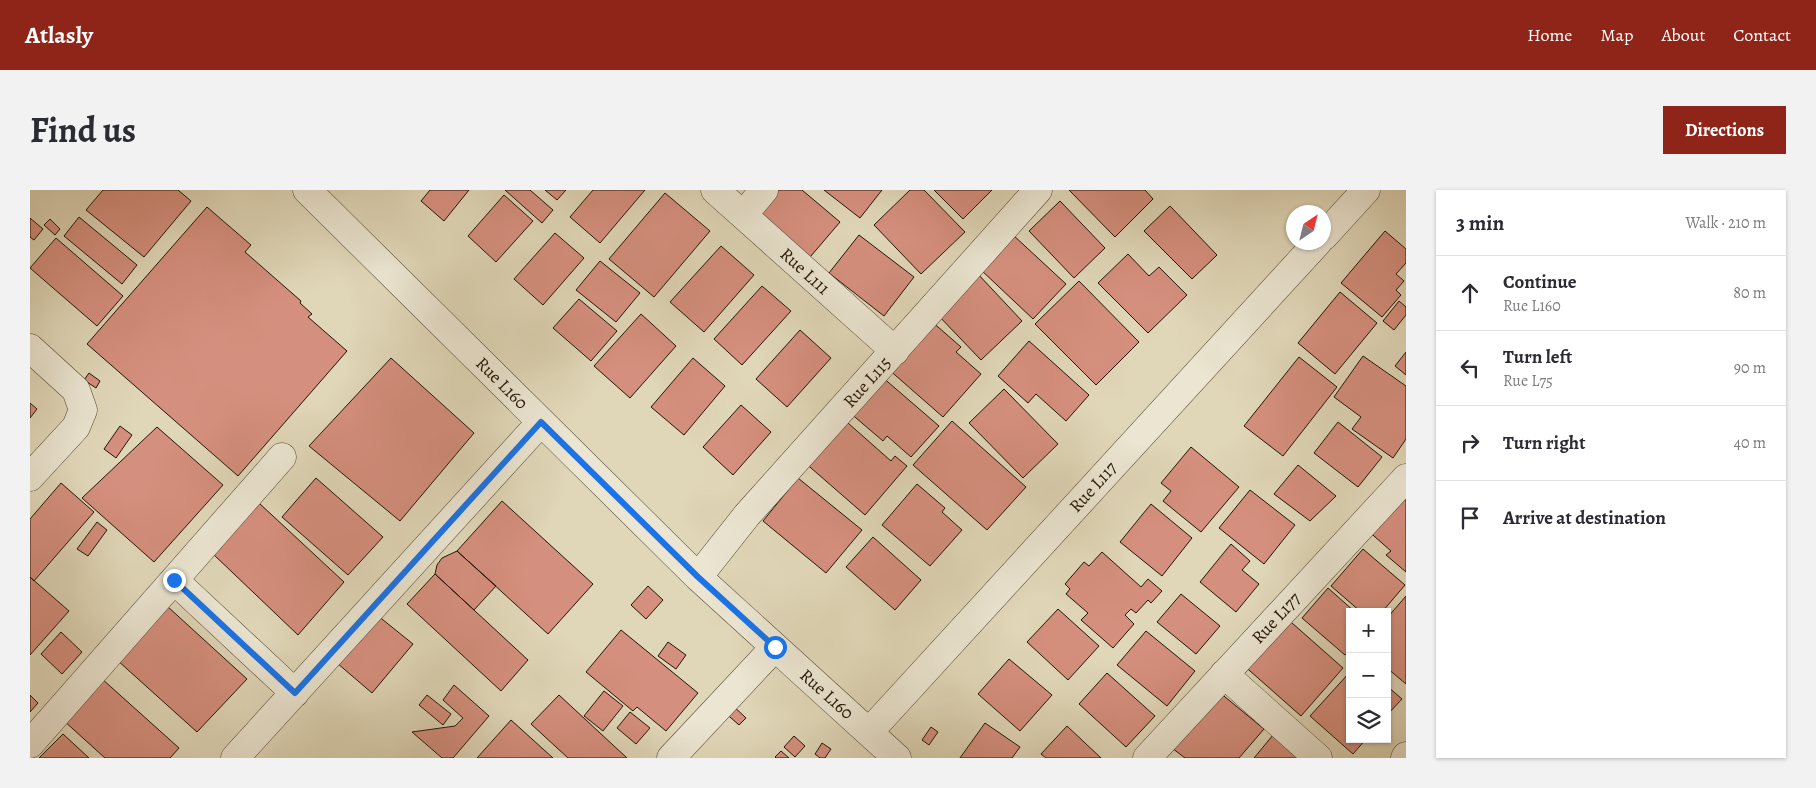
<!DOCTYPE html>
<html lang="en">
<head>
<meta charset="utf-8">
<style>
  :root { --surface:#fff; --page:#f2f2f3; --text:#2b2b33; --muted:#7c7c81; --line:#e1e1e2; --accent:#8f2418 }
  body { margin:0; font-family:Alegreya,serif; background:var(--page); color:var(--text) }
  .controls { position:absolute; right:15px; bottom:15px; display:grid; overflow:hidden; border-radius:0px; box-shadow:0 1px 4px #0004 }
  .controls button { width:45px; height:45px; display:grid; place-items:center; padding:0; border:0; border-bottom:1px solid var(--line); background:var(--surface); color:var(--text); font:25px sans-serif }
  .compass { position:absolute; left:1256px; top:15px; width:45px; height:45px; border-radius:50%; background:var(--surface); box-shadow:0 1px 4px #0004; rotate:35deg }
  .stop { position:absolute; width:15px; height:15px; margin:-11px; border:4px solid #1a73e8; border-radius:50%; background:#fff }
  .stop.end { background:#1a73e8; border-color:#fff; box-shadow:0 1px 5px #0008 }
  .list { margin:0; padding:0; list-style:none }
  h2 { display:flex; justify-content:space-between; align-items:center; height:65px; margin:0; padding:0 20px; font-size:21px }
  h2 small { font-size:16px; font-weight:400; color:var(--muted) }
  .list li { display:grid; grid-template-columns:32px 1fr auto; gap:15px; align-items:center; box-sizing:border-box; height:75px; padding:0 20px; border-top:1px solid var(--line) }
  .list b { display:block; font-size:19px; white-space:nowrap }
  .list p { margin:0; font-size:16px; white-space:nowrap; color:var(--muted) }
  .list em { font-size:16px; font-style:normal; color:var(--muted) }
  .icon { flex:none; width:28px; height:28px; fill:none; stroke:currentColor; stroke-width:2; stroke-linecap:round; stroke-linejoin:round }
  .map { position:relative; flex:none; width:1376px; height:568px; overflow:hidden; border-radius:0px }
  header { display:flex; align-items:center; gap:30px; box-sizing:border-box; height:70px; padding:0 25px; background:var(--accent); color:#fff }
  header strong { font-size:24px }
  nav { display:flex; gap:28px; margin-inline-start:auto; font-size:18px }
  .intro { display:flex; align-items:center; justify-content:space-between; box-sizing:border-box; height:120px; padding:0 30px }
  h1 { margin:0; font-size:35px }
  .button { padding:12px 22px; border-radius:0px; background:var(--accent); color:#fff; font-size:18px; font-weight:700 }
  main { display:flex; gap:30px; padding:0 30px }
  aside { flex:1; background:var(--surface); border-radius:0px; box-shadow:0 1px 4px #0004 }
  .map>svg:first-child { display:block }
  .building { fill:#d58f7e; stroke:#221404 }
  .lines { fill:none; stroke-linecap:round; stroke-linejoin:round }
  .minor-casing { stroke:#524531; stroke-width:29 }
  .minor { stroke:#ebe5d1; stroke-width:28 }
  .route { stroke:#1a73e8; stroke-width:6 }
  .labels { text-anchor:middle; dominant-baseline:central; stroke-width:4; stroke-linejoin:round; paint-order:stroke }
  .street-label { font-size:18px; fill:#221404; stroke:#ebe5d1 }
</style>
</head>
<body>
<header>
<strong>Atlasly</strong>
<nav><a>Home</a><a>Map</a><a>About</a><a>Contact</a></nav>
</header>
<div class="intro"><h1>Find us</h1><a class="button">Directions</a></div>
<main>
<div class="map">
<svg width="1376" height="568" viewBox="0 0 1376 568">
  <rect width="100%" height="100%" fill="#e0d7b8"/>
  <filter id="stains"><feTurbulence type="fractalNoise" baseFrequency=".004" numOctaves="4"/><feColorMatrix values="0 0 0 0 .2 0 0 0 0 .09 0 0 0 0 .02 0 0 0 .5 -.17"/></filter>
  <radialGradient id="worn" r=".72"><stop offset=".6" stop-color="#630" stop-opacity="0"/><stop offset="1" stop-color="#630" stop-opacity=".3"/></radialGradient>
  <path class="building" d="M 73,0 L 148,0 L 161,11 L 114,67 L 56,20 Z
    M 400,0 L 439,0 L 414,31 L 391,11 Z
    M 475,0 L 500,0 L 523,20 L 512,33 Z
    M 515,0 L 536,0 L 527,10 Z
    M 563,0 L 615,0 L 570,53 L 540,27 Z
    M 743,0 L 772,0 L 810,32 L 775,73 L 720,27 Z
    M 794,0 L 852,0 L 830,28 Z
    M 880,0 L 894,0 L 935,42 L 891,84 L 844,35 Z
    M 904,0 L 962,0 L 933,29 Z
    M 1039,0 L 1115,0 L 1123,9 L 1085,47 Z
    M 635,3 L 680,41 L 624,107 L 579,69 Z
    M 474,5 L 503,31 L 466,72 L 438,46 Z
    M 1030,11 L 1075,58 L 1044,88 L 999,41 Z
    M 1140,16 L 1187,65 L 1162,89 L 1114,41 Z
    M 177,17 L 221,55 L 215,62 L 271,111 L 270,113 L 282,124 L 278,127 L 317,161 L 208,286 L 57,154 Z
    M 49,27 L 107,75 L 92,94 L 34,46 Z
    M 0,28 L 13,39 L 4,50 L 0,47 Z
    M 20,29 L 30,39 L 25,45 L 14,35 Z
    M 1355,41 L 1376,59 L 1376,73 L 1366,84 L 1374,91 L 1366,100 L 1371,105 L 1352,127 L 1311,93 Z
    M 525,43 L 554,68 L 513,115 L 484,89 Z
    M 982,44 L 1036,94 L 1003,129 L 950,79 Z
    M 829,45 L 884,87 L 854,126 L 799,83 Z
    M 26,48 L 93,106 L 67,136 L 0,78 Z
    M 691,56 L 724,85 L 674,142 L 640,112 Z
    M 1098,64 L 1119,86 L 1129,77 L 1157,105 L 1118,143 L 1068,93 Z
    M 570,71 L 610,103 L 586,132 L 546,100 Z
    M 947,83 L 992,131 L 951,170 L 906,123 Z
    M 1049,91 L 1109,152 L 1066,195 L 1005,134 Z
    M 732,96 L 761,121 L 712,175 L 684,149 Z
    M 1310,102 L 1347,133 L 1305,184 L 1268,153 Z
    M 549,109 L 587,141 L 561,171 L 523,138 Z
    M 1369,111 L 1376,117 L 1376,125 L 1364,140 L 1353,131 Z
    M 611,124 L 646,156 L 600,208 L 564,176 Z
    M 900,130 L 931,157 L 926,162 L 951,184 L 913,227 L 857,178 Z
    M 770,140 L 801,168 L 757,217 L 726,189 Z
    M 999,151 L 1059,205 L 1036,231 L 1006,204 L 998,213 L 968,186 Z
    M 1376,162 L 1376,185 L 1365,176 Z
    M 1333,166 L 1376,196 L 1376,249 L 1363,268 L 1322,239 L 1331,227 L 1304,207 Z
    M 1269,167 L 1307,197 L 1253,266 L 1214,236 Z
    M 361,168 L 444,243 L 370,331 L 279,256 Z
    M 663,168 L 695,196 L 654,245 L 621,217 Z
    M 59,183 L 70,191 L 66,198 L 54,190 Z
    M 851,186 L 909,236 L 881,267 L 857,246 L 853,251 L 819,222 Z
    M 974,199 L 1028,254 L 993,288 L 939,233 Z
    M 0,213 L 7,219 L 0,228 Z
    M 711,215 L 741,242 L 703,285 L 673,257 Z
    M 815,223 L 822,229 L 818,233 L 861,271 L 865,266 L 877,276 L 835,325 L 773,271 Z
    M 922,231 L 996,297 L 957,340 L 883,275 Z
    M 1308,232 L 1352,267 L 1328,297 L 1284,263 Z
    M 90,236 L 102,245 L 86,268 L 74,259 Z
    M 127,237 L 193,295 L 124,372 L 52,308 Z
    M 1161,257 L 1209,297 L 1171,342 L 1133,311 L 1141,301 L 1131,293 Z
    M 1268,275 L 1306,306 L 1280,331 L 1244,304 Z
    M 286,288 L 353,347 L 318,385 L 252,327 Z
    M 768,288 L 832,340 L 796,383 L 733,331 Z
    M 31,293 L 64,322 L 4,391 L 0,387 L 0,329 Z
    M 887,294 L 915,318 L 912,322 L 932,340 L 900,376 L 852,335 Z
    M 1220,300 L 1265,335 L 1234,374 L 1189,338 Z
    M 1376,300 L 1376,382 L 1356,365 L 1361,361 L 1336,339 Z
    M 472,311 L 563,394 L 518,444 L 427,361 Z
    M 229,313 L 314,392 L 268,445 L 182,363 Z
    M 1121,314 L 1162,348 L 1132,386 L 1090,352 Z
    M 67,332 L 77,340 L 58,366 L 47,359 Z
    M 843,347 L 891,390 L 865,420 L 816,377 Z
    M 1201,354 L 1220,371 L 1212,380 L 1229,394 L 1206,422 L 1170,392 Z
    M 1333,359 L 1375,395 L 1352,422 L 1331,422 L 1301,396 Z
    M 427,361 L 466,396 L 444,420 L 405,384 L 407,375 L 412,368 Z
    M 1072,362 L 1111,397 L 1118,389 L 1132,401 L 1121,413 L 1118,410 L 1106,423 L 1101,419 L 1095,425 L 1104,434 L 1083,458 L 1051,430 L 1058,423 L 1036,404 L 1040,399 L 1035,394 L 1054,372 L 1059,376 Z
    M 405,384 L 498,470 L 471,501 L 377,414 Z
    M 0,387 L 39,421 L 0,465 Z
    M 618,396 L 633,410 L 616,429 L 601,415 Z
    M 1298,398 L 1325,422 L 1320,422 L 1320,460 L 1315,465 L 1272,428 Z
    M 1151,404 L 1190,436 L 1166,464 L 1127,432 Z
    M 1376,406 L 1376,494 L 1357,478 L 1357,428 Z
    M 137,416 L 217,489 L 167,542 L 87,470 Z
    M 1028,419 L 1069,456 L 1038,490 L 997,452 Z
    M 347,425 L 383,454 L 342,503 L 307,473 Z
    M 1253,425 L 1313,478 L 1271,526 L 1211,473 Z
    M 591,440 L 668,503 L 636,541 L 607,517 L 603,521 L 556,482 Z
    M 1116,441 L 1165,481 L 1137,516 L 1087,475 Z
    M 31,442 L 52,462 L 32,484 L 11,464 Z
    M 638,452 L 656,465 L 646,479 L 628,466 Z
    M 979,469 L 1022,505 L 990,541 L 948,504 Z
    M 1320,482 L 1320,549 L 1336,549 L 1323,564 L 1280,526 Z
    M 1077,483 L 1125,526 L 1096,557 L 1049,514 Z
    M 71,488 L 149,558 L 140,568 L 75,568 L 33,530 Z
    M 424,495 L 459,526 L 423,568 L 412,568 L 382,542 L 425,536 L 433,528 L 413,510 Z
    M 1357,496 L 1372,509 L 1357,525 Z
    M 574,501 L 593,516 L 573,541 L 554,526 Z
    M 1189,502 L 1234,539 L 1209,568 L 1155,568 L 1142,558 Z
    M 0,505 L 8,513 L 0,522 Z
    M 397,505 L 421,524 L 413,535 L 389,515 Z
    M 529,505 L 597,568 L 538,568 L 501,534 Z
    M 699,512 L 716,528 L 709,535 L 692,520 Z
    M 600,522 L 620,538 L 606,554 L 587,538 Z
    M 481,530 L 523,568 L 447,568 Z
    M 955,533 L 990,557 L 982,568 L 930,568 Z
    M 1037,536 L 1071,568 L 1016,568 L 1011,564 Z
    M 901,537 L 908,542 L 899,555 L 892,550 Z
    M 33,544 L 59,568 L 9,568 Z
    M 1243,545 L 1271,568 L 1224,568 Z
    M 764,546 L 775,556 L 765,567 L 754,557 Z
    M 792,553 L 801,559 L 795,568 L 790,568 L 785,564 Z
    M 751,561 L 759,568 L 746,568 L 745,567 Z"/>
  <g class="lines">
    <g class="minor-casing">
      <path id="minor" d="M 277,0 L 668,387 L 867,568
        M 685,0 L 865,161
        M 713,25 L 734,0
        M 1294,46 L 1336,0
        M 0,158 L 46,200 L 53,220 L 46,237 L 0,287
        M 668,387 L 717,325 L 1008,0
        M 144,390 L 265,503
        M 1194,484 L 1288,568
        M 839,542 L 1288,52
        M 0,554 L 252,267
        M 205,568 L 511,232
        M 641,568 L 745,457
        M 1117,568 L 1376,288
        M 1375,568 L 1376,566"/>
    </g>
    <use href="#minor" class="minor"/>
  </g>
  <g class="lines">
    <path class="route" d="M 144,390 L 265,503 L 511,232 L 668,387 L 745,457"/>
  </g>
  <g class="labels">
    <g class="street-label">
      <text transform="translate(775 81) rotate(42)">Rue L111</text>
      <text transform="translate(837 192) rotate(-48)">Rue L115</text>
      <text transform="translate(472 193) rotate(45)">Rue L160</text>
      <text transform="translate(1063 297) rotate(-48)">Rue L117</text>
      <text transform="translate(1246 428) rotate(-47)">Rue L177</text>
      <text transform="translate(797 504) rotate(42)">Rue L160</text>
    </g>
  </g>
  <rect width="100%" height="100%" filter="url(#stains)"/>
  <rect width="100%" height="100%" fill="url(#worn)"/>
</svg>
<div class="controls">
<button>+</button>
<button>−</button>
<button><svg class="icon" aria-label="layers" viewBox="0 0 24 24"><path d="M12 4l9 5-9 5-9-5zM3 14l9 5 9-5"/></svg></button>
</div>
<svg class="compass" viewBox="-18 -18 36 36"><path d="M0-13l5 13h-10z" fill="#e53935"/><path d="M0 13l5-13h-10z" fill="#7c7c81"/></svg>
<div class="stop" style="left:745px;top:457px"></div>
<div class="stop end" style="left:144px;top:390px"></div>
</div>
<aside>
<h2>3 min<small>Walk · 210 m</small></h2>
<ul class="list">
<li><svg class="icon" aria-label="ahead" viewBox="0 0 24 24"><path d="M12 20V5M6 11l6-6 6 6"/></svg><div><b>Continue</b><p>Rue L160</p></div><em>80 m</em></li>
<li><svg class="icon" aria-label="left" viewBox="0 0 24 24"><path d="M17 20v-9H6M10 6l-5 5 5 5"/></svg><div><b>Turn left</b><p>Rue L75</p></div><em>90 m</em></li>
<li><svg class="icon" aria-label="right" viewBox="0 0 24 24"><path d="M7 20v-9h11M14 6l5 5-5 5"/></svg><div><b>Turn right</b></div><em>40 m</em></li>
<li><svg class="icon" aria-label="arrive" viewBox="0 0 24 24"><path d="M6 21V4h12l-3 4 3 4H6"/></svg><div><b>Arrive at destination</b></div></li>
</ul>
</aside>
</main>
</body>
</html>
